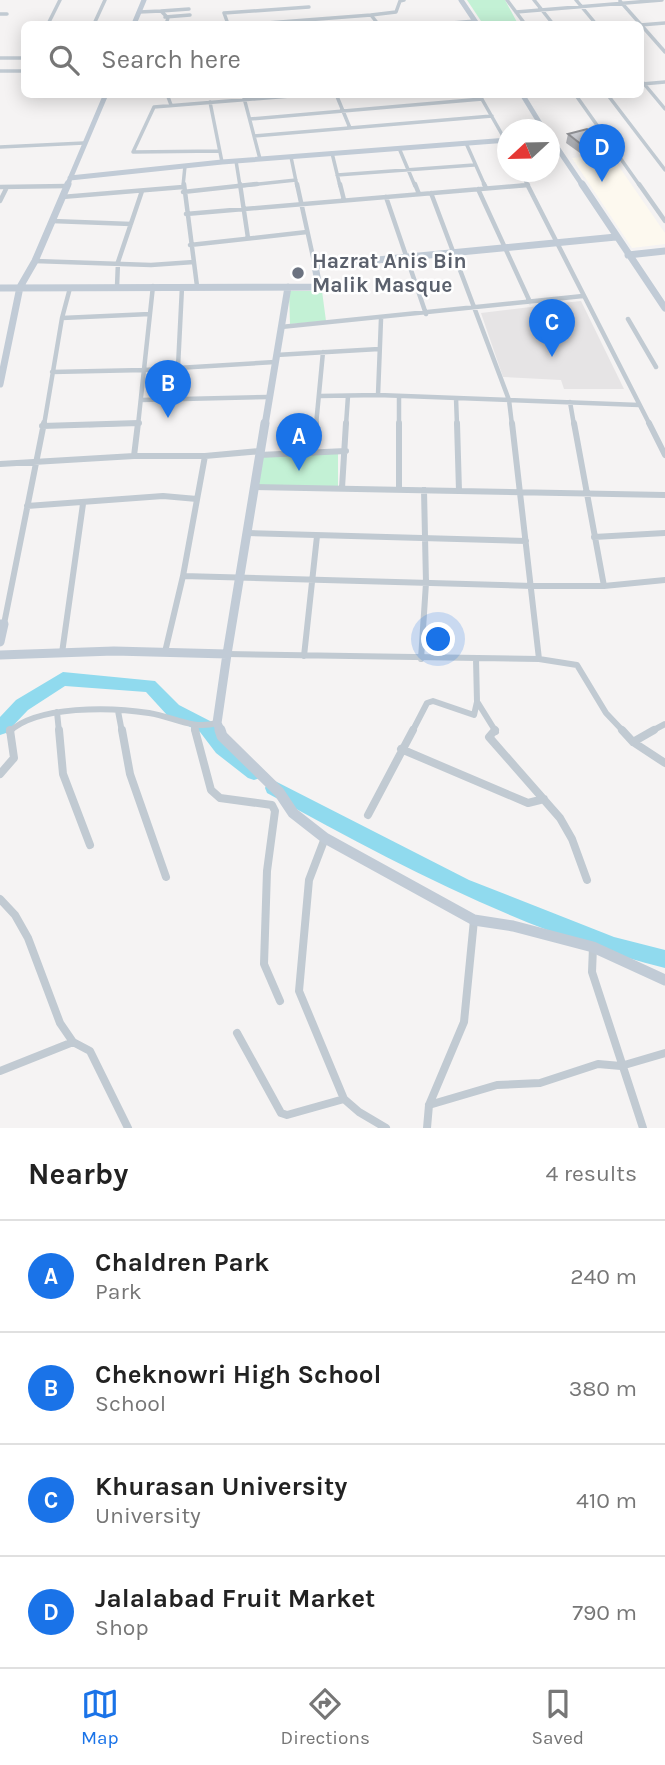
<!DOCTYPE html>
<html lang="en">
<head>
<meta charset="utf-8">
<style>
  :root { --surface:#fff; --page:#f2f2f2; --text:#222; --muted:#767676; --line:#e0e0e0; --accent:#1a73e8 }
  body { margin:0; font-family:Karla,sans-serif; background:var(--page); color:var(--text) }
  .compass { position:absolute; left:497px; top:119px; width:63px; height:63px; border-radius:50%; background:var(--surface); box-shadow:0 4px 18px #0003; rotate:248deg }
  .you { position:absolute; left:439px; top:640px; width:24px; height:24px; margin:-18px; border:5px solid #fff; border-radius:50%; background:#1a73e8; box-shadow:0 0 0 10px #1a73e833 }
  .badge { display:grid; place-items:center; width:46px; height:46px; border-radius:50%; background:var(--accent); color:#fff; font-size:23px; font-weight:700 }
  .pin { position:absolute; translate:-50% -58px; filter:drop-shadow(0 2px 4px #0008) }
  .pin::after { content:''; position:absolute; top:37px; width:24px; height:21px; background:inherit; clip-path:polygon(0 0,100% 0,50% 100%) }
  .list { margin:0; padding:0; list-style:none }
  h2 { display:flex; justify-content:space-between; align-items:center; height:91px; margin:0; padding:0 28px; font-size:30px }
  h2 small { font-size:23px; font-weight:400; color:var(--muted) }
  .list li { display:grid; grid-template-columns:46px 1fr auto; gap:21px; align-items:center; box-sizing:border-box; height:112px; padding:0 28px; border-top:2px solid var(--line) }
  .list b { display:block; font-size:26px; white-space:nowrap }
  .list p { margin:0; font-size:23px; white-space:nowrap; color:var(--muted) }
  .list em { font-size:23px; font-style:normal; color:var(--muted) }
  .icon { flex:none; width:38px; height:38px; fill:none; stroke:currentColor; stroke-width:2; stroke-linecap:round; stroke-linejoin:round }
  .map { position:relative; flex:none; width:665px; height:1128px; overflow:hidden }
  .search { position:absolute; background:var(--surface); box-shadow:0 4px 18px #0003; left:21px; right:21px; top:21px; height:77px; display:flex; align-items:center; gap:18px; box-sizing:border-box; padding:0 24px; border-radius:10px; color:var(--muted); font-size:26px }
  .sheet { height:539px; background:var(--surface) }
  nav { display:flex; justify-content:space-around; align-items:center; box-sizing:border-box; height:98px; border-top:2px solid var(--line); background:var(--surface); font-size:19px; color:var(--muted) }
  nav a { display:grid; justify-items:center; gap:4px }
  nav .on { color:var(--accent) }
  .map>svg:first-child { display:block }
  .commercial { fill:#fdf9ef }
  .education { fill:#e6e4e5 }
  .green { fill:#c3f1d5 }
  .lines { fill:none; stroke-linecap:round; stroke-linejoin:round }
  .river { fill:#90daee; fill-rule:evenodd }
  .street-far3 { stroke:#c1cad2; stroke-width:3.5 }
  .street-far2 { stroke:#c1cad2; stroke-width:4.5 }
  .street-far1 { stroke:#c1cad2; stroke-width:6 }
  .street { stroke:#c1cad2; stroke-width:8 }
  .secondary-far3 { stroke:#c1cbd6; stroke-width:5 }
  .secondary-far2 { stroke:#c1cbd6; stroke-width:7 }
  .secondary-far1 { stroke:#c1cbd6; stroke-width:9 }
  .secondary { stroke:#c1cbd6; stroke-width:11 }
  .wall { fill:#b0b2b7 }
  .shaded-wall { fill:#909195 }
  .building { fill:#cdcfd5; stroke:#909195; stroke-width:2 }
  .worship-dot { fill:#6b7280; stroke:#fff; stroke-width:2.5 }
  .labels { text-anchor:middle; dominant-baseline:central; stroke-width:5; stroke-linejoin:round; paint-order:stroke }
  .far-worship-label { font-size:21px; font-weight:bold; fill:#5b616d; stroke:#fff; text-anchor:start }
</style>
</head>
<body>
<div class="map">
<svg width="665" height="1128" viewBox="0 0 665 1128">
  <rect width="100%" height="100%" fill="#f5f3f3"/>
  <path class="commercial" d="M 611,155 L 665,233 L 665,244 L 632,248 L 572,158 Z"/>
  <path class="education" d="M 581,301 L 624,389 L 564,389 L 561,380 L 503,377 L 481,313 L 539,306 L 544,309 L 543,305 Z"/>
  <path class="green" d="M 467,0 L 505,0 L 518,24 L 483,24 Z
    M 289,291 L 322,291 L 326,321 L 290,324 Z
    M 338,453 L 338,486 L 258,486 L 263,456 Z"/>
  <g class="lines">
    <path class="river" d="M 63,672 L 155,681 L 179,705 L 212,722 L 228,743 L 260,768 L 262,773 L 260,778 L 254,780 L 248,778 L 216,753 L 200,732 L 167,715 L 146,692 L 65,686 L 28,710 L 6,733 L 0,735 L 0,717 L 16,700 Z
      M 273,780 L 469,880 L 614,937 L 665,950 L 665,968 C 524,932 394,863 267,793 L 265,788 L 267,783 Z"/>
    <path class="street-far3" d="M 507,0 L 525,24
      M 534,0 L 553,24
      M 576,0 L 596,24
      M 620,1 L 665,52
      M 161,11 L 189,9
      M 139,12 L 161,11 L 168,18 L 166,24
      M 516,12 L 662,0
      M 0,14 L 7,14
      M 371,15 L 396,12 L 400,1 L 404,0
      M 165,17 L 190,15
      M 452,23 L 475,21
      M 48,24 L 60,0
      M 94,24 L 105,0
      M 228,24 L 224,13 L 309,7
      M 253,24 L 371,15 L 378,24
      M 640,25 L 665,23
      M 0,58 L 24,58
      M 0,71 L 24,71
      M 640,79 L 665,109
      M 642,84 L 665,82
      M 167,94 L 171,105
      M 243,94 L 260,159
      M 336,94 L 350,128
      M 479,94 L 508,145
      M 575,94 L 640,186
      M 607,94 L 665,170
      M 210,102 L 222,162
      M 250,119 L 482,99
      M 254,136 L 492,116
      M 466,143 L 485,186
      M 0,147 L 84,143
      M 399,148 L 415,186
      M 219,151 L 133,152 L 154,107 L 315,94
      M 332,153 L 340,186
      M 291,157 L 297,186
      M 236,161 L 240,186
      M 521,172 L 528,186
      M 337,175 L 474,165
      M 183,186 L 185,166
      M 240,186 L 296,180
      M 517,186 L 528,185"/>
    <path class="street-far2" d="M 184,184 L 197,286
      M 240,184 L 248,238
      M 297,184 L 315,266
      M 340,184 L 344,200
      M 415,184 L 419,194
      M 484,184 L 486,188
      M 527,184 L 650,425
      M 639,184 L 665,221
      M 0,187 L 67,186
      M 478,189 L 530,302
      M 183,192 L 257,184
      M 431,193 L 509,400 L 512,425
      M 62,197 L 183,187
      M 386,197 L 426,314
      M 0,201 L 7,187
      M 186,214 L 528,185
      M 52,221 L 131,224
      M 190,245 L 307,232
      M 35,261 L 151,265 L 194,262
      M 117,287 L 118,262 L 142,191
      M 62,318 L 150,314
      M 628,319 L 656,367
      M 281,327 L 583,296
      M 276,355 L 379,349
      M 178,367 L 182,287
      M 52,372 L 144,370 L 275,362
      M 378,395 L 381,319
      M 320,396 L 378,395 L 639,405
      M 399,396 L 399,425
      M 456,398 L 457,425
      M 141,400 L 268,397
      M 570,402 L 574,425
      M 44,425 L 62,318 L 70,288
      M 89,425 L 139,423
      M 138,425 L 153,286
      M 316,425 L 323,352
      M 346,425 L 348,396"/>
    <path class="street-far1" d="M 399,423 L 399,490
      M 457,423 L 459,491
      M 574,423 L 604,586
      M 649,423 L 665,455
      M 42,426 L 139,423
      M 313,453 L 316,423
      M 259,455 L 346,451
      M 134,456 L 138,423
      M 0,464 L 134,456 L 205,456 L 260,451
      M 254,487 L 665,495
      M 342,488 L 346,423
      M 27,506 L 163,496 L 197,499
      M 246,533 L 526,541
      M 594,537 L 665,533
      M 183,576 L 532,586 L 604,586 L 665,580
      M 4,624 L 44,423
      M 165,652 L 183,576 L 205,456
      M 62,653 L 83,504
      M 227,654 L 539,659 L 512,423
      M 304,656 L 317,536
      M 421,659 L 426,583 L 424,490
      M 539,659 L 577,665 L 606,713 L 624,732
      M 478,703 L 496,732
      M 118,711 L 122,732
      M 57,712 L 59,732
      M 194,728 L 195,732
      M 9,732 C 37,705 112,707 149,713 C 174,717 192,730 217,723
      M 412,732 L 427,703 L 433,701 L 474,715 L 477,702 L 476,659
      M 650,732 L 665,724"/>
    <path class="street" d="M 59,730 L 63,774 L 90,845
      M 122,730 L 130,774 L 166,877
      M 195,730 L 211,790 L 220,798 L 272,805 L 275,811 L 267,871 L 264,964 L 280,1001
      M 495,730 L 489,737 L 560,818 L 572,839 L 587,880
      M 622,730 L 633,742 L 665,763
      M 633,742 L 654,730
      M 401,749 L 528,803 L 544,799
      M 0,774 L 14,758 L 10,730
      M 368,815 L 413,730
      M 325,838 L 309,880 L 299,991 L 344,1099 L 359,1112 L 386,1128
      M 0,899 L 15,915 L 28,938 L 60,1023 L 73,1042 L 90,1051 L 128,1128
      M 593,947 L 592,972 L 643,1128
      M 237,1033 L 281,1113 L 287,1115 L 344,1099
      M 0,1071 L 73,1042
      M 429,1105 L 497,1085 L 540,1083 L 598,1064 L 621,1066 L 665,1053
      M 427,1128 L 429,1105 L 464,1022 L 474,920"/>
    <path class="secondary-far3" d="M 461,0 L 477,24
      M 134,24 L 144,0
      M 522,94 L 544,130
      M 550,137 L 583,186
      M 70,178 L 222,162 L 508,140
      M 67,186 L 106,94"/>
    <path class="secondary-far2" d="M 582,184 L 665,308
      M 628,255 L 665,251
      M 0,288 L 319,287 L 315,266 L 616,237
      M 0,384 L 20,287 L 35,261 L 68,184
      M 265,425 L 288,287"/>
    <path class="secondary-far1" d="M 0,624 L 4,624 L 0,642
      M 227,654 L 265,423
      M 0,655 L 114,651 L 227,654 L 217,723 L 221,732"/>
    <path class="secondary" d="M 220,730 L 222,736 L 279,792 L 293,813 L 325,838 L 474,920 L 513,926 L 593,947 L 665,980"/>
  </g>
  <path class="wall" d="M 568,134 L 599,148 L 580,153 L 566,143 Z"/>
  <path class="shaded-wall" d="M 601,139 L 599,148 L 580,153 L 582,145 Z"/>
  <path class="building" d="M 587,129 L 601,139 L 582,145 L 568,134 Z"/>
  <circle class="worship-dot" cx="298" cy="273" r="7"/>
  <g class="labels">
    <g class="far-worship-label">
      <text x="312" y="261">Hazrat Anis Bin<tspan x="312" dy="24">Malik Masque</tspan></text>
    </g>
  </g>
</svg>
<svg class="compass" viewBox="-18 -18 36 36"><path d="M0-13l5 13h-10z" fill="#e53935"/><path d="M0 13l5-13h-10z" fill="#767676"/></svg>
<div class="you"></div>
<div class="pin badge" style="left:299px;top:471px">A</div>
<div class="pin badge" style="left:168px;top:418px">B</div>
<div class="pin badge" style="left:552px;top:357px">C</div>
<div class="pin badge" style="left:602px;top:182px">D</div>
<div class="search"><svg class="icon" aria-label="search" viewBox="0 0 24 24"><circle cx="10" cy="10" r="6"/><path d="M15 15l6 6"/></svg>Search here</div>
</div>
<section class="sheet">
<h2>Nearby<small>4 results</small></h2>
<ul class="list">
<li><span class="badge">A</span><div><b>Chaldren Park</b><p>Park</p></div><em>240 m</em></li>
<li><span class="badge">B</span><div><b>Cheknowri High School</b><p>School</p></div><em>380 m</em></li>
<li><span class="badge">C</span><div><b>Khurasan University</b><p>University</p></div><em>410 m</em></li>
<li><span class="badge">D</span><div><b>Jalalabad Fruit Market</b><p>Shop</p></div><em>790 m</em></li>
</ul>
</section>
<nav>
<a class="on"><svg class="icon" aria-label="map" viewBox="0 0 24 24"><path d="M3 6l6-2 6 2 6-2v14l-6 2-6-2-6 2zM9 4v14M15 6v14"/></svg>Map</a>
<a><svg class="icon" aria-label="directions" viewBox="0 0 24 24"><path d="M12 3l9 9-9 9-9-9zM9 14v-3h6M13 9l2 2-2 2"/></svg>Directions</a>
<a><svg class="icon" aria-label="saved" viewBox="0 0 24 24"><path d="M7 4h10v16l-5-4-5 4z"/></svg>Saved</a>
</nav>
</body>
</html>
